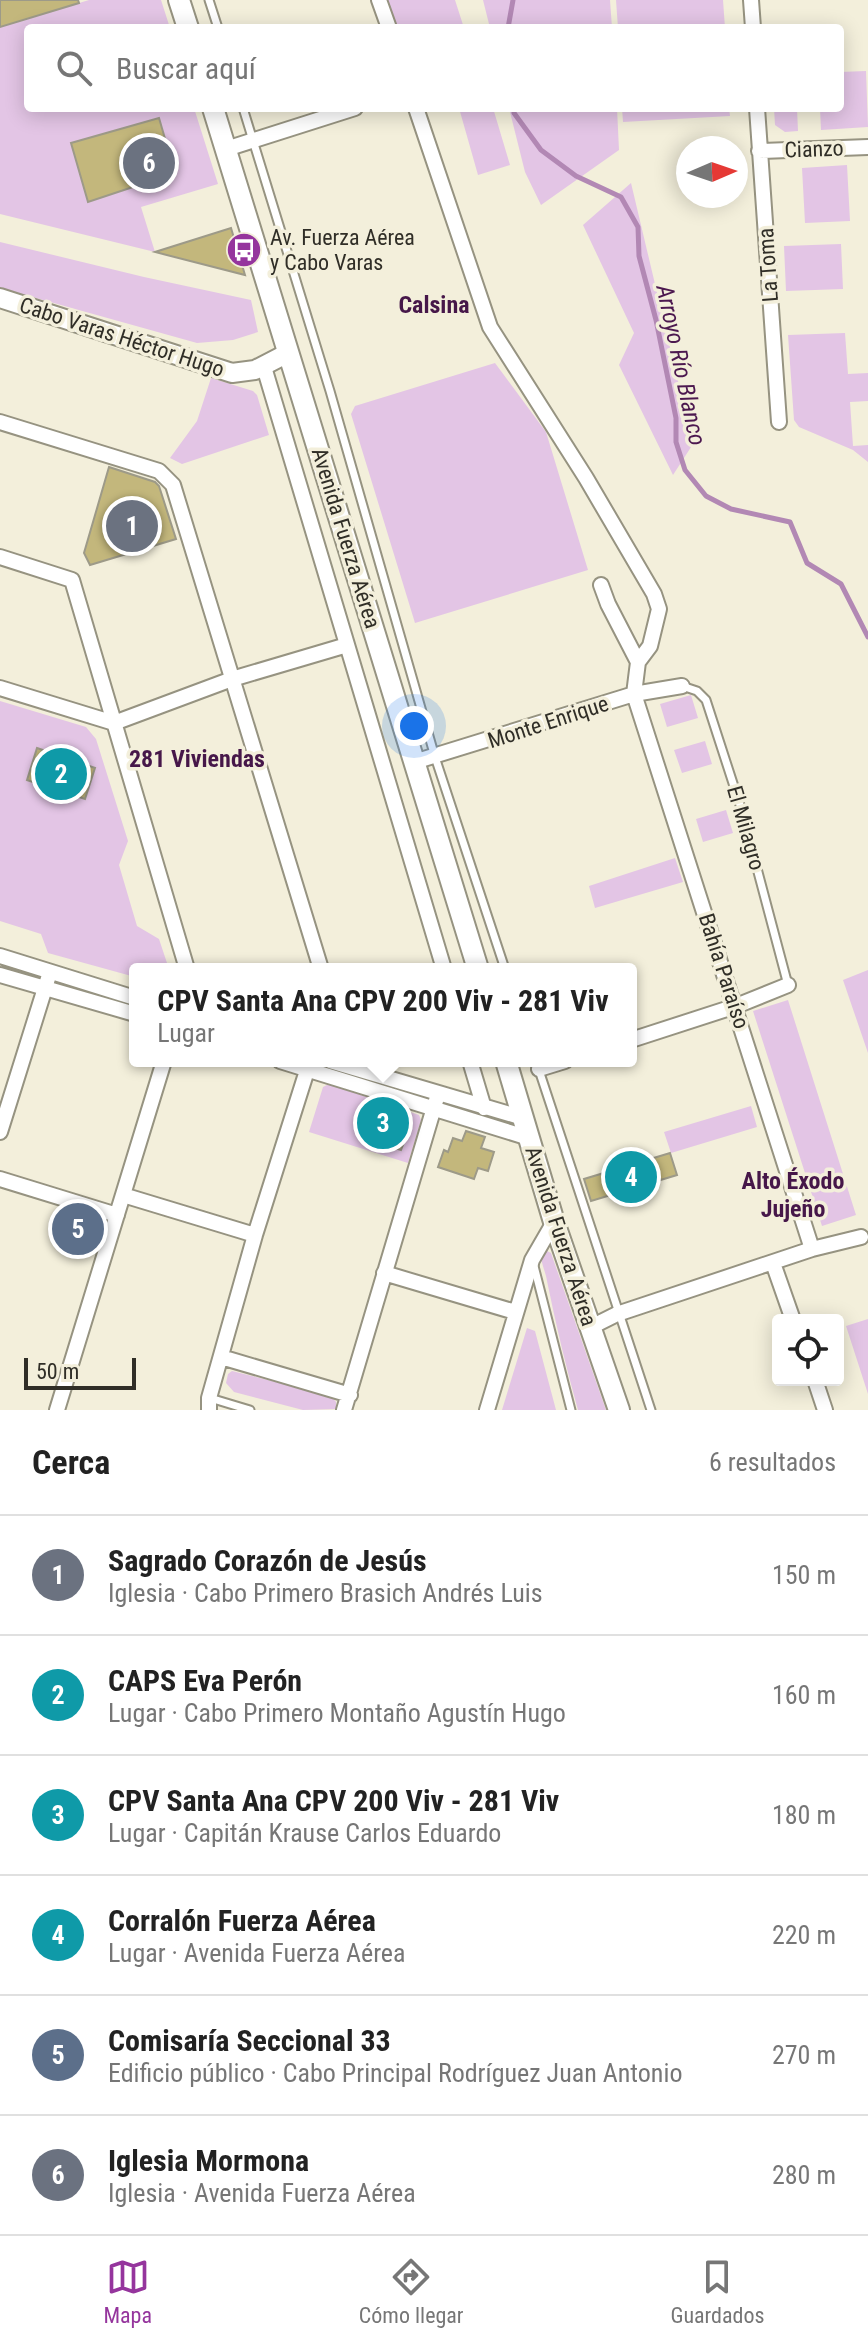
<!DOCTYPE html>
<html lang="es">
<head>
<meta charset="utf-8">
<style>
  :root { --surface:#fff; --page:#f2f2f2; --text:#222; --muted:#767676; --line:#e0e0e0; --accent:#95359d }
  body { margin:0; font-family:"Roboto Condensed",sans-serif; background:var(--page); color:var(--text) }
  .controls { position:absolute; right:24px; bottom:24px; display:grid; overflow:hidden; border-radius:8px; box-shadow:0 4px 20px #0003 }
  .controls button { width:72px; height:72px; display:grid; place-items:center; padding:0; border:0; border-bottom:2px solid var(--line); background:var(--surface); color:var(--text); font:40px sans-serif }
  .compass { position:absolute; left:676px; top:136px; width:72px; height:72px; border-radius:50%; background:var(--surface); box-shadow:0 4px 20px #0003; rotate:88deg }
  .scale { position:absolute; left:24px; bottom:20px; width:112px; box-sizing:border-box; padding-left:8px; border:4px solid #302e27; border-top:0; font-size:22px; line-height:28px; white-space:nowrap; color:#302e27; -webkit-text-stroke:6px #f3efdb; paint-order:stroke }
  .you { position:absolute; left:414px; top:726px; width:28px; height:28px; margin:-20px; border:6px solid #fff; border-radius:50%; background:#1a73e8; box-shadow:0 0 0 12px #1a73e833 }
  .badge { display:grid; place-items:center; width:52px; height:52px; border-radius:50%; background:var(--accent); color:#fff; font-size:26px; font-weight:700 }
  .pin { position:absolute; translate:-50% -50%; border:4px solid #fff; box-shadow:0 2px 8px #0006 }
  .popup { position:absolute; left:129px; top:963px; width:508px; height:104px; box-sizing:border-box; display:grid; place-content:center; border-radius:8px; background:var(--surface); filter:drop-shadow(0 2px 6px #0005); font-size:26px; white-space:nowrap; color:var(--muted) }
  .popup b { font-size:30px; color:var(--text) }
  .popup::after { content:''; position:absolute; left:50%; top:100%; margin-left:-16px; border:16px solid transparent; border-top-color:var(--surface) }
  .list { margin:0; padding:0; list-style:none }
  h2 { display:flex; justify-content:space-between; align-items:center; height:104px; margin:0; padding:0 32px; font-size:34px }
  h2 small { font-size:26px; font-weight:400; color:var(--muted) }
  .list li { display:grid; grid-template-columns:52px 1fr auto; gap:24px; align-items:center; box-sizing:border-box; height:120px; padding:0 32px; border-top:2px solid var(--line) }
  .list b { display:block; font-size:30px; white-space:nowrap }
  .list p { margin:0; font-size:26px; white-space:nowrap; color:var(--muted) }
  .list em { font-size:26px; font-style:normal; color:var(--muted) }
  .icon { flex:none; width:44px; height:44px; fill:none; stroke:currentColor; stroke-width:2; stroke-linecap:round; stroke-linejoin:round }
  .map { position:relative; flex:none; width:868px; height:1410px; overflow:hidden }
  .search { position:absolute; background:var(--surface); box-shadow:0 4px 20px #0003; left:24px; right:24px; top:24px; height:88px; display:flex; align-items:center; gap:20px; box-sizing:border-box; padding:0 28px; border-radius:8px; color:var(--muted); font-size:30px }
  .sheet { height:824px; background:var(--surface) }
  nav { display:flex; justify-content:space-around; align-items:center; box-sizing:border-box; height:112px; border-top:2px solid var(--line); background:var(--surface); font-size:22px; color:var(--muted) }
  nav a { display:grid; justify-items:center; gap:4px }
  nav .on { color:var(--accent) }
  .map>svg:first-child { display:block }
  .green { fill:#e3c5e5 }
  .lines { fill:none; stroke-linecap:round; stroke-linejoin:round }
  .stream { stroke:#b288b4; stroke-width:5 }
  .building { fill:#c3b77c; stroke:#9d9a88; stroke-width:2 }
  .service-casing { stroke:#969381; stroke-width:11 }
  .minor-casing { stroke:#969381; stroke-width:18 }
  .tertiary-casing { stroke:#969381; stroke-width:22 }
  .secondary-casing { stroke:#969381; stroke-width:24 }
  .service { stroke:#fff; stroke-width:7 }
  .minor { stroke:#fff; stroke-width:14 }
  .tertiary { stroke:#fff; stroke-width:18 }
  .secondary { stroke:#fff; stroke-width:20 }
  .labels { text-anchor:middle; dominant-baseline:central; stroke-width:7; stroke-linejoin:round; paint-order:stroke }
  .street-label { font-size:22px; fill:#302e27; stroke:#f3efdb }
  .poi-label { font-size:22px; fill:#302e27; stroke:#f3efdb; text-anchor:start }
  .neighbourhood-label { font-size:24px; font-weight:bold; fill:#461749; stroke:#f3efdb }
  .water-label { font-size:24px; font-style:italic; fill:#4c184f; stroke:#f3efdb }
</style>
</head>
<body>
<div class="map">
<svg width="868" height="1410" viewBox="0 0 868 1410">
  <rect width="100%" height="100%" fill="#f3efdb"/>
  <path class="green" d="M 89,0 L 161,0 L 170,28 L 28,28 L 28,108 L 194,108 L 218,184 L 141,207 L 155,252 L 0,214 L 0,27 Z
    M 387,0 L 455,0 L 464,28 L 396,28 Z
    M 483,0 L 610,0 L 612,28 L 490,28 Z
    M 616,0 L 723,0 L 725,28 L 618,28 Z
    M 866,71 L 868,127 L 821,130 L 820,108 L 840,108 L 840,72 Z
    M 459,108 L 493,108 L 510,165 L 478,175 Z
    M 509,108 L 617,108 L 619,150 L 541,205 L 525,172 Z
    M 622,108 L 729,108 L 730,116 L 623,122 Z
    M 774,108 L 797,108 L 798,131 L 785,132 L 775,125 Z
    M 847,165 L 850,221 L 805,223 L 802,168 Z
    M 631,183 L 693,444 L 673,475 L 619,365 L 634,333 L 583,225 Z
    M 0,242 L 144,277 L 251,300 L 258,332 L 233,340 L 197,343 L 0,288 Z
    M 841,244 L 843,289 L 786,291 L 784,246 Z
    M 845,333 L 848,374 L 868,373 L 868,401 L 850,402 L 853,446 L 868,445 L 868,462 L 853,450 L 799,427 L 794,420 L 788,335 Z
    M 495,363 L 546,432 L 588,570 L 415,623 L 351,414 L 355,406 Z
    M 211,378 L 253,391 L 257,395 L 269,435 L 182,464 L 170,458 L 197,421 Z
    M 691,695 L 698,718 L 667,727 L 660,704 Z
    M 0,701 L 86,727 L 96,739 L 128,841 L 119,865 L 137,926 L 159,939 L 169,969 L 135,969 L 135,977 L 48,953 L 41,934 L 0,921 Z
    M 705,741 L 712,764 L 682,773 L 674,750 Z
    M 726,810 L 733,833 L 703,842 L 696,819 Z
    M 675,858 L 683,882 L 595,908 L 589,886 Z
    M 868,970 L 868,1053 L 843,980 Z
    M 788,1000 L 856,1215 L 822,1226 L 753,1011 Z
    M 329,1084 L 419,1115 L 421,1120 L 408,1163 L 309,1132 L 323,1087 Z
    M 751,1106 L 757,1127 L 671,1153 L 664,1132 Z
    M 547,1251 L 551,1253 L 606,1410 L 578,1410 C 566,1367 556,1325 547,1281 C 546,1273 542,1266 541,1257 Z
    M 868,1319 L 868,1394 L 846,1326 Z
    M 527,1328 L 535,1331 L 556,1410 L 502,1410 Z
    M 232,1371 L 331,1396 L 336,1402 L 336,1409 L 303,1410 L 234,1392 L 226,1383 L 228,1374 Z"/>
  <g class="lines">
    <path class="stream" d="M 508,28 L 513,0
      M 514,108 L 514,113 L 541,150 L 576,176 L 621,197 L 638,227 L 639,256 L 656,320 L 676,418 L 676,442 L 685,470 L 706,496 L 731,509 L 790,522 L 807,563 L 841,584 L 868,637"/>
  </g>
  <path class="building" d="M 0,0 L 78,0 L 79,3 L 0,27 Z
    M 159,118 L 175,173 L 88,202 L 71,143 Z
    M 231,228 L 245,275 L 155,252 Z
    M 109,467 L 155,482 L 159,486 L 176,539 L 90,565 L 84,553 Z
    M 37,748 L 95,768 L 85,799 L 27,780 Z
    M 377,1103 L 390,1112 L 409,1118 L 408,1132 L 401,1150 L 379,1143 L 366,1144 L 355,1128 L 362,1108 Z
    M 466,1131 L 485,1137 L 481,1148 L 494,1152 L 488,1171 L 478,1168 L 474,1179 L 438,1167 L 444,1150 L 448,1152 L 453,1138 L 462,1141 Z
    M 670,1153 L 677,1175 L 591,1201 L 584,1179 Z"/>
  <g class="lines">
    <g class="service-casing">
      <path id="service" d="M 209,0 L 218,28
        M 243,108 L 330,391 L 435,757 L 505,969
        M 682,686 L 697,691 L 706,700 L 741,808 L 788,985
        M 536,1061 L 651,1410
        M 534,1266 L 571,1410
        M 210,1398 L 250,1410"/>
    </g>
    <g class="minor-casing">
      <path id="minor" d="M 379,0 L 389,28
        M 751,0 L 753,28
        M 416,108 L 490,327 L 586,478 L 654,594 L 659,609 L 650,646 L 638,662 L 634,694 L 812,1249
        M 757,108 L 779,422
        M 226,149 L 355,108
        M 759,151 L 868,147
        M 264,367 L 444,969
        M 0,422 L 159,471 L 173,485 L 321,969
        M 0,557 L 72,580 L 187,969
        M 601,585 L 608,604 L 638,662
        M 0,688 L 114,723 L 232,679 L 347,645
        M 414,762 L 634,694 L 682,686
        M 0,956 L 135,998
        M 0,975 L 135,1014
        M 631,1040 L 736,1006 L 788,985
        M 280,1061 L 529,1138
        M 330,1061 L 523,1118
        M 470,1061 L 484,1108
        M 539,1069 L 565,1061
        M 0,1132 L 50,972
        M 0,1179 L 117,1215
        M 123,1195 L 255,1235
        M 773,1263 L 793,1320
        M 384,1273 L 515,1312
        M 591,1327 L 617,1314 L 812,1249 L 861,1237
        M 221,1357 L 350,1395
        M 815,1380 L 825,1410
        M 57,1410 L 164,1061
        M 209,1410 L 209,1398 L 255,1235 L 310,1061
        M 344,1410 L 438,1094
        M 487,1410 L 532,1260 L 554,1222"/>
    </g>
    <g class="tertiary-casing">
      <path id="tertiary" d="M 0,298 L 232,373 L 255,370 L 288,353"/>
    </g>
    <g class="secondary-casing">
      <path id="secondary" d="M 179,0 L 188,28
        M 213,108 L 478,969
        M 506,1061 L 554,1222 L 619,1410"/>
    </g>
    <use href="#service" class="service"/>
    <use href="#minor" class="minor"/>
    <use href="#tertiary" class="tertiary"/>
    <use href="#secondary" class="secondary"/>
  </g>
  <defs>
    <g id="bus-disc" transform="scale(1.8)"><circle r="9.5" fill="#95359d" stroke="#f3efdb"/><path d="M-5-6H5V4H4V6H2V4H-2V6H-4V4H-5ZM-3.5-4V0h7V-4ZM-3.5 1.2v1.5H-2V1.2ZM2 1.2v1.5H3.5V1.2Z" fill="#fff"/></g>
  </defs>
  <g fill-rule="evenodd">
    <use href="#bus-disc" x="244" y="250"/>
  </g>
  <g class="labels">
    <g class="street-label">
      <text transform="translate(814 149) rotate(-2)">Cianzo</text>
      <text transform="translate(768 265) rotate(-94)">La Toma</text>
      <text transform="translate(122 337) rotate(18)">Cabo Varas Héctor Hugo</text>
      <text transform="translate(346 538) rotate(73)">Avenida Fuerza Aérea</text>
      <text transform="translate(548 722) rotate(-18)">Monte Enrique</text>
      <text transform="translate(746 828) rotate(74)">El Milagro</text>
      <text transform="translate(724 971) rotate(72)">Bahía Paraíso</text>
      <text transform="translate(561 1236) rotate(72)">Avenida Fuerza Aérea</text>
    </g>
    <g class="poi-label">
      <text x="270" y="237">Av. Fuerza Aérea<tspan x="270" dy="25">y Cabo Varas</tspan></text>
    </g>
    <g class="neighbourhood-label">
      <text x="434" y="305">Calsina</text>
      <text x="197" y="759">281 Viviendas</text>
      <text x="793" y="1181">Alto Éxodo<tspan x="793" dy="28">Jujeño</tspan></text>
    </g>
    <g class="water-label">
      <text transform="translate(681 365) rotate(78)">Arroyo Río Blanco</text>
    </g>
  </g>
</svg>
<div class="controls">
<button><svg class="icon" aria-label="locate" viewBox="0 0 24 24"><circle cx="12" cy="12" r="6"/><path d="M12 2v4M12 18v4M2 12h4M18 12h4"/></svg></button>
</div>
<svg class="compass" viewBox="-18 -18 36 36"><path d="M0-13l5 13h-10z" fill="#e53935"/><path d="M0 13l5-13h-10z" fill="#767676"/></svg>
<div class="scale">50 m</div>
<div class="you"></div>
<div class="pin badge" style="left:132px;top:526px;background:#6b7280">1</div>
<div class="pin badge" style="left:61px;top:774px;background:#0f9aa8">2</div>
<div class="pin badge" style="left:383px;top:1123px;background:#0f9aa8">3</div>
<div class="popup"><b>CPV Santa Ana CPV 200 Viv - 281 Viv</b>Lugar</div>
<div class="pin badge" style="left:631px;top:1177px;background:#0f9aa8">4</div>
<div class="pin badge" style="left:78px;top:1229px;background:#5c6f8a">5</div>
<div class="pin badge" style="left:149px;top:163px;background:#6b7280">6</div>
<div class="search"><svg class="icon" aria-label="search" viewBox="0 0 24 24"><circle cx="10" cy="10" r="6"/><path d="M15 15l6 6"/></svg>Buscar aquí</div>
</div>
<section class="sheet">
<h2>Cerca<small>6 resultados</small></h2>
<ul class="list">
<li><span class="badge" style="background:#6b7280">1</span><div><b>Sagrado Corazón de Jesús</b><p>Iglesia · Cabo Primero Brasich Andrés Luis</p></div><em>150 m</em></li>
<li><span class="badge" style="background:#0f9aa8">2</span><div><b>CAPS Eva Perón</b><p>Lugar · Cabo Primero Montaño Agustín Hugo</p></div><em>160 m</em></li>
<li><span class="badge" style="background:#0f9aa8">3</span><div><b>CPV Santa Ana CPV 200 Viv - 281 Viv</b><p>Lugar · Capitán Krause Carlos Eduardo</p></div><em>180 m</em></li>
<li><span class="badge" style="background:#0f9aa8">4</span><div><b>Corralón Fuerza Aérea</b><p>Lugar · Avenida Fuerza Aérea</p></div><em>220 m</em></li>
<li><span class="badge" style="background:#5c6f8a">5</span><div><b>Comisaría Seccional 33</b><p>Edificio público · Cabo Principal Rodríguez Juan Antonio</p></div><em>270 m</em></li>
<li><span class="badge" style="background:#6b7280">6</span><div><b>Iglesia Mormona</b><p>Iglesia · Avenida Fuerza Aérea</p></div><em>280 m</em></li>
</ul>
</section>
<nav>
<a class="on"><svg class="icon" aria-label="map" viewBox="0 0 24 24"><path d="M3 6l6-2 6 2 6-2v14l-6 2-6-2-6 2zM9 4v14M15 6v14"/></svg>Mapa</a>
<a><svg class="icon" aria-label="directions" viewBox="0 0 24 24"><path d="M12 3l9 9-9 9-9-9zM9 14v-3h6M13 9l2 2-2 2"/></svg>Cómo llegar</a>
<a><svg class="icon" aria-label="saved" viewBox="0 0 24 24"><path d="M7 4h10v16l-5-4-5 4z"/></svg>Guardados</a>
</nav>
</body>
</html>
